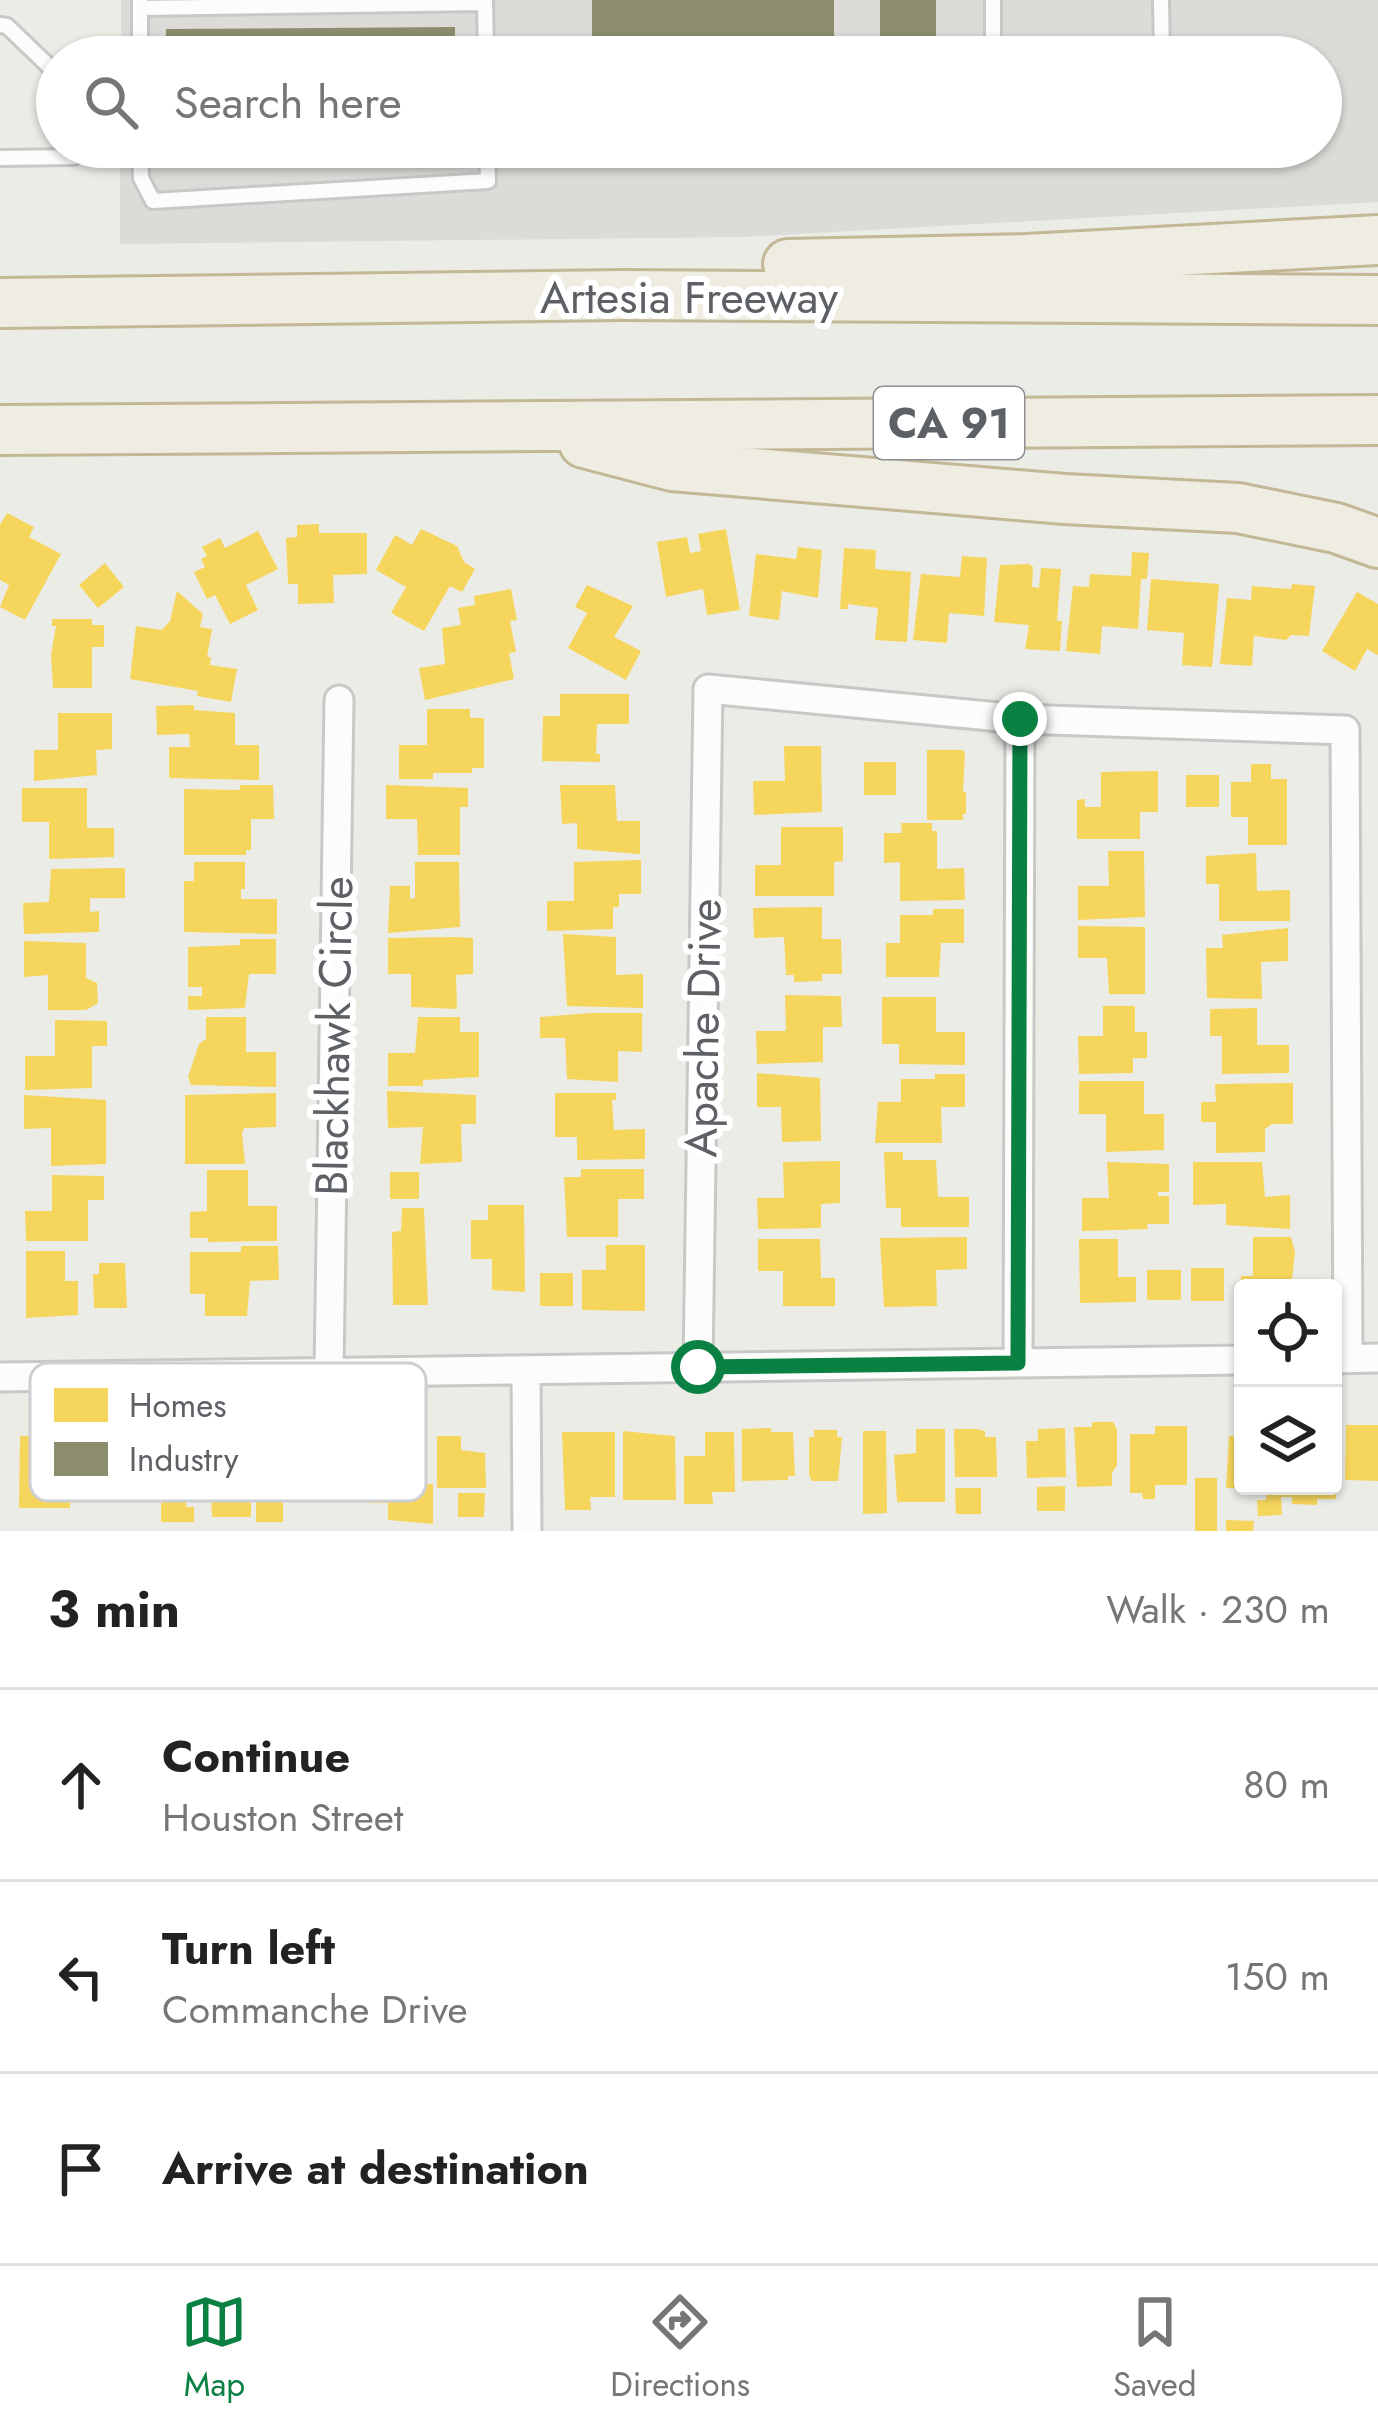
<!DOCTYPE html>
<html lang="en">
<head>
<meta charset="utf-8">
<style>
  :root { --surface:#fff; --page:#f2f2f2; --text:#222; --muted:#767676; --line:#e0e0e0; --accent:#0b8043 }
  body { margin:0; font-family:Jost,sans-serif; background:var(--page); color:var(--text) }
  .controls { position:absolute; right:36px; bottom:36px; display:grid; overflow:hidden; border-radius:12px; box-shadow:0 3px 9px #0004 }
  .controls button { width:108px; height:108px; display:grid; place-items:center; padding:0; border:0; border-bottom:3px solid var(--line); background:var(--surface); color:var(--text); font:60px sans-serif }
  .stop { position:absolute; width:36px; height:36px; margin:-27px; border:9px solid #0b8043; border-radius:50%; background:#fff }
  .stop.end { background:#0b8043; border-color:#fff; box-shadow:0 3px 12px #0008 }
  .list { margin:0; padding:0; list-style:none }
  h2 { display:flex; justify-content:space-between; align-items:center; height:156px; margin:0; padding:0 48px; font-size:51px }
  h2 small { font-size:39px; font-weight:400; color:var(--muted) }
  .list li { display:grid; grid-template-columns:78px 1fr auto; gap:36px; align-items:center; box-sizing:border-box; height:192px; padding:0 48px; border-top:3px solid var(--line) }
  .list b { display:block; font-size:45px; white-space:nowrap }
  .list p { margin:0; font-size:39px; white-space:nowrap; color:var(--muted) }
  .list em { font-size:39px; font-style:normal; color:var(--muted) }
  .icon { flex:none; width:66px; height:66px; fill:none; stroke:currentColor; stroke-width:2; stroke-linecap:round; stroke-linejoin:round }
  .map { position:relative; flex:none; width:1378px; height:1531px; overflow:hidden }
  .search { position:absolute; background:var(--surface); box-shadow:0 3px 9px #0004; left:36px; right:36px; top:36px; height:132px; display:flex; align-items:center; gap:30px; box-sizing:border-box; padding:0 42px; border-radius:66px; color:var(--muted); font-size:45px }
  .sheet { height:732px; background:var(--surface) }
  nav { display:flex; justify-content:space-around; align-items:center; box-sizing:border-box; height:168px; border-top:3px solid var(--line); background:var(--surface); font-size:33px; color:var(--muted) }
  nav a { display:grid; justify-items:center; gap:6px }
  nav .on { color:var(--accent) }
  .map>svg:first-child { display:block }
  .industrial { fill:#dcdbd7 }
  .homes { fill:#f6d55c }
  .industry { fill:#8c8c6e }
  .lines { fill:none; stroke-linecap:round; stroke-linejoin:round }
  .lane-casing { stroke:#c8c8c8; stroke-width:20 }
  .street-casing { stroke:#c8c8c8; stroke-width:33 }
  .highway-casing { stroke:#c2b896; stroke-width:54 }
  .lane { stroke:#fcfcfb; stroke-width:14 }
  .street { stroke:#fcfcfb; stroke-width:27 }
  .highway { stroke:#efede2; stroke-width:48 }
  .route { stroke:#0b8043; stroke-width:15 }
  .labels { text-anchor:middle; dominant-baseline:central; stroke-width:12; stroke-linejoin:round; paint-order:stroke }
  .shield { fill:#fff; stroke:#8e9093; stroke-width:3 }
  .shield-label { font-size:42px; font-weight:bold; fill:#5d6065 }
  .street-label { font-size:45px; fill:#5d6065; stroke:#fff }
  .key { fill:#fff; stroke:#cecfd1; stroke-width:3 }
  .key-label { font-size:33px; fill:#5d6065 }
</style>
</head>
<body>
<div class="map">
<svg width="1378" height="1531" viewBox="0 0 1378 1531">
  <rect width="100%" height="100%" fill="#ecece7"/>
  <path class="industrial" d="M 121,0 L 1378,0 L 1378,202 L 743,237 L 120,244 L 120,147 L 1321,147 L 1321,57 L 121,57 Z"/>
  <path class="homes" d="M 7,513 L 34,527 L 29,537 L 61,554 L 25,620 L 0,607 L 9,585 L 0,580 L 0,525 Z
    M 319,524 L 319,533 L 367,533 L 367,574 L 333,575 L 334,603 L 298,604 L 298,584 L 288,584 L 286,538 L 297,537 L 297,525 Z
    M 421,529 L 457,546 L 464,562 L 475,569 L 462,592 L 450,586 L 424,631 L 391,613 L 406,587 L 376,570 L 395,535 L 412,545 Z
    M 726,529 L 740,610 L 707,615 L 703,589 L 666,597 L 657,542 L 687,537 L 690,553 L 701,551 L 698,534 Z
    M 258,531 L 278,569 L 246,585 L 258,610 L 230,624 L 215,595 L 207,599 L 194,572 L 205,567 L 201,559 L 207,556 L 202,547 L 220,538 L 225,548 Z
    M 798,547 L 822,550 L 818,598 L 782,591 L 779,620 L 749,616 L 756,554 L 796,559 Z
    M 844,548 L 876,550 L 875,569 L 911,572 L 907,642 L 875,640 L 878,608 L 848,604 L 848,609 L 840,609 Z
    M 1132,552 L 1149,553 L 1147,579 L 1141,579 L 1138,629 L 1102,626 L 1100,654 L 1066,651 L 1073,586 L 1089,587 L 1090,574 L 1131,576 Z
    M 962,556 L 987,558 L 984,616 L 949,613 L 947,643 L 913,640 L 921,574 L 960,577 Z
    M 105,563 L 124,587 L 98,608 L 79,585 Z
    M 1029,564 L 1033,567 L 1032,587 L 1039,588 L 1041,568 L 1061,569 L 1057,621 L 1062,621 L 1060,651 L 1025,649 L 1029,625 L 994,622 L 1000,565 Z
    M 1151,579 L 1219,584 L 1212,667 L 1182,665 L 1184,633 L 1147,630 Z
    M 1292,584 L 1315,586 L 1309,636 L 1291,635 L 1286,640 L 1254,636 L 1252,666 L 1220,664 L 1227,598 L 1251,600 L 1252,586 L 1291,589 Z
    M 587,585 L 633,606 L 614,637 L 641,651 L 626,680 L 568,648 L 587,613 L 575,607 Z
    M 511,589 L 517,620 L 510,621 L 516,652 L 509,653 L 514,679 L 425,700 L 419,668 L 445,664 L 442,628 L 461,625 L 458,608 L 475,605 L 474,596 Z
    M 177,591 L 203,614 L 200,627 L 212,629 L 207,657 L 211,657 L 210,665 L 237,669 L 231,702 L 197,696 L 198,691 L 130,679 L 136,626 L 162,630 L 170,621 Z
    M 1357,592 L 1378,604 L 1378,655 L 1367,649 L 1355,671 L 1322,651 Z
    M 52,619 L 92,619 L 92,625 L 104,625 L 104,647 L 92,647 L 92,688 L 53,688 L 51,655 L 56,626 L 52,626 Z
    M 560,694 L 629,694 L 629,724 L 597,724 L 596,754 L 600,754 L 600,762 L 542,761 L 543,716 L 560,716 Z
    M 194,705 L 194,710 L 235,713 L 235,745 L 259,745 L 259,780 L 169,778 L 169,747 L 190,747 L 189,734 L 157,735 L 156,706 Z
    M 427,709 L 470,709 L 470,718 L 484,718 L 484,768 L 472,768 L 472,773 L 433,773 L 433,779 L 399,779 L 399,745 L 427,745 Z
    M 58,713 L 112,713 L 112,749 L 96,750 L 97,775 L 34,781 L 34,750 L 58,750 Z
    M 784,746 L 821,746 L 822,812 L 754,815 L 753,781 L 785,781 Z
    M 927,750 L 963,750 L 965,754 L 963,792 L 966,792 L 966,814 L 963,814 L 963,820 L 927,820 Z
    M 864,762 L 896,762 L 896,795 L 864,795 Z
    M 1251,764 L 1271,764 L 1271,779 L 1287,779 L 1287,845 L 1248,845 L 1248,817 L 1231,817 L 1231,782 L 1251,782 Z
    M 1158,771 L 1158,812 L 1140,812 L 1140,839 L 1077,839 L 1077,800 L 1085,799 L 1085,807 L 1101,807 L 1101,772 Z
    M 1186,775 L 1219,775 L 1219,807 L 1186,807 Z
    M 240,785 L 273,785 L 274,819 L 251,819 L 251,850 L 246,850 L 246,855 L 184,855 L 184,789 L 240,790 Z
    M 386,785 L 468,788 L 468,807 L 460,807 L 460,855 L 418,855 L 417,819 L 386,819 Z
    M 560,785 L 615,785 L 617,821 L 640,821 L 640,854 L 577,849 L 577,823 L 562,824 Z
    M 22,788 L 87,788 L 87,828 L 114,828 L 114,857 L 49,859 L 49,822 L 22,822 Z
    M 901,823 L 932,823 L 932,831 L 937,831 L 937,869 L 964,868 L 965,900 L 900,901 L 900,862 L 884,863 L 884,833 L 902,833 Z
    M 781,827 L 843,827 L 843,861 L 834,862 L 834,896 L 755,896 L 755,865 L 781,865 Z
    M 1108,851 L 1144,851 L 1145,917 L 1078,920 L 1078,886 L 1109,886 Z
    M 1256,853 L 1257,891 L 1290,890 L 1290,921 L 1219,921 L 1219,884 L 1206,884 L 1206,856 Z
    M 641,860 L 641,894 L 619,894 L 619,907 L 613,907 L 613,929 L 547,931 L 547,901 L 574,901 L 574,862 Z
    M 194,862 L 245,862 L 245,889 L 241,889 L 241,899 L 277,899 L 277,934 L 184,932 L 184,881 L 194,881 Z
    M 415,862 L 459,862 L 460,927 L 388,933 L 390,886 L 410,886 L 410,899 L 415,898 Z
    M 125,868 L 125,898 L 90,898 L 90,912 L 99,911 L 99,932 L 24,934 L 23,903 L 49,902 L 51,869 Z
    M 822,907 L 822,939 L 841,939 L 842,974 L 822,974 L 822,981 L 794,982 L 794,975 L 786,975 L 784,937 L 754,938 L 753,908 Z
    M 933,909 L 964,909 L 964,943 L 941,943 L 939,977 L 886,977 L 886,943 L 900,943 L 900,915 L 933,915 Z
    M 1078,926 L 1145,927 L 1145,994 L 1109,994 L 1107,958 L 1078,958 Z
    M 1288,928 L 1288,961 L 1261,962 L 1262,999 L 1207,998 L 1206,948 L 1223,948 L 1222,935 Z
    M 563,934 L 616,937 L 616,975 L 643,974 L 643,1008 L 567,1006 Z
    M 457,937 L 473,938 L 473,974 L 456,975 L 457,1009 L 411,1007 L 411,974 L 388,974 L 388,938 Z
    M 240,939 L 276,939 L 276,974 L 249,974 L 245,1008 L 188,1010 L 188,996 L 202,996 L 202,987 L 188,987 L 188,947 L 240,945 Z
    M 24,941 L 86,943 L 86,978 L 97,983 L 98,1003 L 86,1010 L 48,1010 L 48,975 L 24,977 Z
    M 785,995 L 841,996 L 842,1027 L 823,1027 L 823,1062 L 757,1064 L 756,1031 L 786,1031 Z
    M 882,997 L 936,997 L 936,1032 L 965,1032 L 965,1065 L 899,1064 L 899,1044 L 882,1044 Z
    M 1103,1006 L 1135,1006 L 1135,1032 L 1147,1032 L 1147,1058 L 1133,1058 L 1133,1073 L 1079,1074 L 1078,1036 L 1103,1036 Z
    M 1257,1008 L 1257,1045 L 1289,1045 L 1289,1073 L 1222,1074 L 1222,1036 L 1210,1036 L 1210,1009 Z
    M 591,1013 L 642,1013 L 642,1052 L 618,1051 L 618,1082 L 567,1079 L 565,1038 L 540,1038 L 540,1017 Z
    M 206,1017 L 246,1017 L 246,1052 L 276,1052 L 276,1087 L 191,1085 L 188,1077 L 199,1044 L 206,1039 Z
    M 418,1017 L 460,1017 L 460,1032 L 479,1032 L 479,1077 L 423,1080 L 423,1086 L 388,1086 L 388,1053 L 415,1053 Z
    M 55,1020 L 107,1021 L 107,1046 L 92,1046 L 92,1088 L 25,1090 L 25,1056 L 55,1056 Z
    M 757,1073 L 820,1078 L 821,1141 L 782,1142 L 781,1107 L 757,1107 Z
    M 935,1074 L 965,1074 L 965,1107 L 941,1107 L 942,1143 L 875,1143 L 878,1102 L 901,1102 L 901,1079 L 935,1079 Z
    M 1079,1081 L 1144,1081 L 1144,1114 L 1164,1114 L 1164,1150 L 1106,1152 L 1106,1114 L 1079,1114 Z
    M 1293,1083 L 1293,1124 L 1272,1124 L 1265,1129 L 1265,1152 L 1216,1153 L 1216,1122 L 1201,1122 L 1201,1102 L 1216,1102 L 1215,1084 Z
    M 387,1091 L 476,1095 L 476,1124 L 461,1124 L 462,1162 L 420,1164 L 423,1127 L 388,1128 Z
    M 276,1093 L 276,1127 L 244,1128 L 242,1133 L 245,1164 L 185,1164 L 185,1095 Z
    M 555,1093 L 616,1093 L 616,1100 L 612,1100 L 614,1130 L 645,1129 L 645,1159 L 577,1160 L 577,1137 L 555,1137 Z
    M 24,1095 L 106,1100 L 106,1164 L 51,1166 L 51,1128 L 24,1129 Z
    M 884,1152 L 903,1152 L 903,1160 L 936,1160 L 938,1197 L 969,1197 L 969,1227 L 901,1227 L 901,1208 L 886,1208 Z
    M 840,1161 L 840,1203 L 821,1204 L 821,1228 L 758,1229 L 757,1198 L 784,1198 L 783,1162 Z
    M 1107,1162 L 1169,1164 L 1169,1192 L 1158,1192 L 1158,1196 L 1169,1196 L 1169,1224 L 1147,1224 L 1148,1229 L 1082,1231 L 1082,1198 L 1109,1198 Z
    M 1193,1162 L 1262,1162 L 1265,1197 L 1290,1195 L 1290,1229 L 1226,1225 L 1226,1204 L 1193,1205 Z
    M 581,1169 L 644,1169 L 644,1199 L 618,1199 L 618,1237 L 567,1237 L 564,1177 L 581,1177 Z
    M 207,1170 L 248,1170 L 248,1206 L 277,1206 L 277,1241 L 208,1242 L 208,1238 L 190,1238 L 190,1212 L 207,1211 Z
    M 390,1172 L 419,1172 L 419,1199 L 390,1199 Z
    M 52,1175 L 104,1176 L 104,1200 L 88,1200 L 88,1241 L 26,1241 L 25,1211 L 52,1211 Z
    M 488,1205 L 524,1205 L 525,1292 L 492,1290 L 492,1259 L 471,1259 L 471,1220 L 488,1220 Z
    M 402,1208 L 424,1208 L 428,1305 L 393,1305 L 392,1232 L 401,1231 Z
    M 967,1237 L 967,1269 L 936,1270 L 937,1306 L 884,1307 L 880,1238 Z
    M 1253,1237 L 1291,1237 L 1295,1252 L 1291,1288 L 1241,1288 L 1241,1276 L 1253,1276 Z
    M 758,1239 L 820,1239 L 821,1278 L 835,1278 L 835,1306 L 783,1306 L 783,1271 L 758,1271 Z
    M 1079,1239 L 1118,1239 L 1118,1277 L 1136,1277 L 1136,1302 L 1080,1303 Z
    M 606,1245 L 645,1245 L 645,1311 L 582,1310 L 582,1270 L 606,1270 Z
    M 241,1246 L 278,1246 L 279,1280 L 250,1281 L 247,1316 L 205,1316 L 205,1294 L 190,1294 L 190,1252 L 241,1252 Z
    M 26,1251 L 65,1251 L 65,1281 L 78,1281 L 78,1315 L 26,1318 Z
    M 99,1263 L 125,1263 L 127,1308 L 94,1308 L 93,1274 L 99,1274 Z
    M 1191,1268 L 1224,1268 L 1224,1301 L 1191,1301 Z
    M 1147,1270 L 1181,1270 L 1181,1300 L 1147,1300 Z
    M 540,1273 L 573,1273 L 573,1306 L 540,1306 Z
    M 1092,1422 L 1113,1422 L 1117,1429 L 1117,1465 L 1112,1473 L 1112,1486 L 1077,1487 L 1074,1427 L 1092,1427 Z
    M 1346,1425 L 1378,1425 L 1378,1481 L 1345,1480 Z
    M 1155,1426 L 1187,1426 L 1187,1485 L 1155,1485 L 1155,1499 L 1143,1499 L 1142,1493 L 1130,1493 L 1130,1434 L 1155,1434 Z
    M 771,1428 L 771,1432 L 793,1432 L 795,1476 L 788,1476 L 788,1480 L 742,1481 L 742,1429 Z
    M 1065,1428 L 1066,1477 L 1027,1478 L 1026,1441 L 1038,1441 L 1038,1429 Z
    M 916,1429 L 945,1429 L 945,1502 L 897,1502 L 894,1455 L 916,1453 Z
    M 954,1429 L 976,1429 L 985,1431 L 985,1437 L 996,1437 L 997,1477 L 955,1477 Z
    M 814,1430 L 837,1430 L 837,1437 L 842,1437 L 838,1481 L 812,1481 L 809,1475 L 809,1437 L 814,1437 Z
    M 368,1431 L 393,1431 L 393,1436 L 405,1436 L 405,1448 L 416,1448 L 416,1484 L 433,1484 L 433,1524 L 388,1520 L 388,1503 L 370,1503 L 370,1491 L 353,1491 L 351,1437 L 368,1437 Z
    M 623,1431 L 675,1436 L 676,1500 L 623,1500 Z
    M 863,1431 L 886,1431 L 887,1513 L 863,1514 Z
    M 197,1432 L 228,1432 L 228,1451 L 251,1451 L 251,1517 L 212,1517 L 211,1498 L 197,1498 Z
    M 562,1432 L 615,1432 L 615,1497 L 590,1497 L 591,1510 L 565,1510 Z
    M 705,1432 L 734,1432 L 735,1492 L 712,1492 L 713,1504 L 684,1504 L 684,1456 L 705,1456 Z
    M 20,1436 L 43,1436 L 43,1443 L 55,1443 L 56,1468 L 51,1468 L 51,1478 L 73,1485 L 74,1503 L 70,1503 L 70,1508 L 19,1508 Z
    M 437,1436 L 461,1436 L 461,1450 L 485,1453 L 486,1488 L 437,1488 Z
    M 1229,1436 L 1243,1436 L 1243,1488 L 1226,1488 Z
    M 156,1444 L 190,1444 L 186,1507 L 194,1507 L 194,1522 L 161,1522 L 161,1496 L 156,1496 Z
    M 1195,1478 L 1217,1478 L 1217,1531 L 1195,1531 Z
    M 1065,1486 L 1065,1511 L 1037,1511 L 1037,1487 Z
    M 1266,1486 L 1336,1486 L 1336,1499 L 1317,1499 L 1317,1505 L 1292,1504 L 1292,1497 L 1281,1497 L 1282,1515 L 1258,1516 L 1257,1500 L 1266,1500 Z
    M 955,1488 L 981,1488 L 981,1514 L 956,1514 Z
    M 458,1493 L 485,1493 L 484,1517 L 458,1517 Z
    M 283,1494 L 283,1522 L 256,1522 L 256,1495 Z
    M 1226,1520 L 1254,1521 L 1253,1531 L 1226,1531 Z"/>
  <path class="industry" d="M 592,0 L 834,0 L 834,40 L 880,40 L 880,0 L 936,0 L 936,57 L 592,57 Z
    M 455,27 L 455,57 L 166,57 L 166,29 Z
    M 167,147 L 456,147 L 456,157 L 167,159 Z"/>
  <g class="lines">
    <g class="lane-casing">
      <path id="lane" d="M 140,0 L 140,57
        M 485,0 L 486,57
        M 993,0 L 993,57
        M 1161,0 L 1162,57
        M 140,8 L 485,3
        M 0,25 L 7,26 L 57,74
        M 140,147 L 141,178 L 153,201 L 488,181 L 487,147
        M 0,158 L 74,157 L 74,147"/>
    </g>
    <g class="street-casing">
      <path id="street" d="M 1333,1359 L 1378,1358
        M 1018,1363 L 1020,719
        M 698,1367 L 708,689 L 1020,719 L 1345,730 L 1348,1358
        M 526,1370 L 527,1531
        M 329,1372 L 339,700
        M 0,1377 L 1243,1360"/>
    </g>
    <g class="highway-casing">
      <path id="highway" d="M 788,264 L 1026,259 L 1378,240
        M 0,303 L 622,295 L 1378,300
        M 0,430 L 1378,420
        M 584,443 L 672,466 L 1065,499 L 1238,508 L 1336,528 L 1378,543"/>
    </g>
    <use href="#lane" class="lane"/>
    <use href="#street" class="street"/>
    <use href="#highway" class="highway"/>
  </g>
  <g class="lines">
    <path class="route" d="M 698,1367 L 1018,1363 L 1020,719"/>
  </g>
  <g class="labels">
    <rect class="shield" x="874" y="387" width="150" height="72" rx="9"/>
    <g class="shield-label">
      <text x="949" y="423">CA 91</text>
    </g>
    <g class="street-label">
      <text x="689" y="297">Artesia Freeway</text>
      <text transform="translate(703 1028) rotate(-89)">Apache Drive</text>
      <text transform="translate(334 1036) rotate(-89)">Blackhawk Circle</text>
    </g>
  </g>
  <rect x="30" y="1363" width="396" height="138" rx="18" class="key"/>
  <rect x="54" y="1388" width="54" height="34" fill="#f6d55c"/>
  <rect x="54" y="1442" width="54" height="34" fill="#8c8c6e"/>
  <g class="key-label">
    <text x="129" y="1417">Homes</text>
    <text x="129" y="1471">Industry</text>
  </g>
</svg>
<div class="controls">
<button><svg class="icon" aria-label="locate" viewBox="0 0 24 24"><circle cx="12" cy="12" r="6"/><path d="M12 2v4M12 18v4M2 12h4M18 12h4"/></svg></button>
<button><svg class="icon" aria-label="layers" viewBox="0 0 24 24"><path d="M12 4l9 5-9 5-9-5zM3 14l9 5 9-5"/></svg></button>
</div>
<div class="stop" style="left:698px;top:1367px"></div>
<div class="stop end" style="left:1020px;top:719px"></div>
<div class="search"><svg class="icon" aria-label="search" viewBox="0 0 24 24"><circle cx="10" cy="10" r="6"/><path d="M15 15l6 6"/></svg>Search here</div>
</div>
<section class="sheet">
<h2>3 min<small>Walk · 230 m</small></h2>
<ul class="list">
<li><svg class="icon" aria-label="ahead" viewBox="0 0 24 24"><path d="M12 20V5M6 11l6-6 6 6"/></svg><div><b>Continue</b><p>Houston Street</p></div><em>80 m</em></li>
<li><svg class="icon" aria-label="left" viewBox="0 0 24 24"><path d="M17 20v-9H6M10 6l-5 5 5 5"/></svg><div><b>Turn left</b><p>Commanche Drive</p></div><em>150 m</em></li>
<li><svg class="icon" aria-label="arrive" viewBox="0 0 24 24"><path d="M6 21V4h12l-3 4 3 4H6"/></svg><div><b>Arrive at destination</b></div></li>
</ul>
</section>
<nav>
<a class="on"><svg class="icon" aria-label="map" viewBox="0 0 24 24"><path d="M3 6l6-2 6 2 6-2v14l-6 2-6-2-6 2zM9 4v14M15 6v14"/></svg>Map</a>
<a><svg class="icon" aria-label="directions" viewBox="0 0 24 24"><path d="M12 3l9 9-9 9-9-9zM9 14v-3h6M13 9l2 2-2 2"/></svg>Directions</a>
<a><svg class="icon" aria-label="saved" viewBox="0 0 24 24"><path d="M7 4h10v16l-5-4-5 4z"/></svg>Saved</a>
</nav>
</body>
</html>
